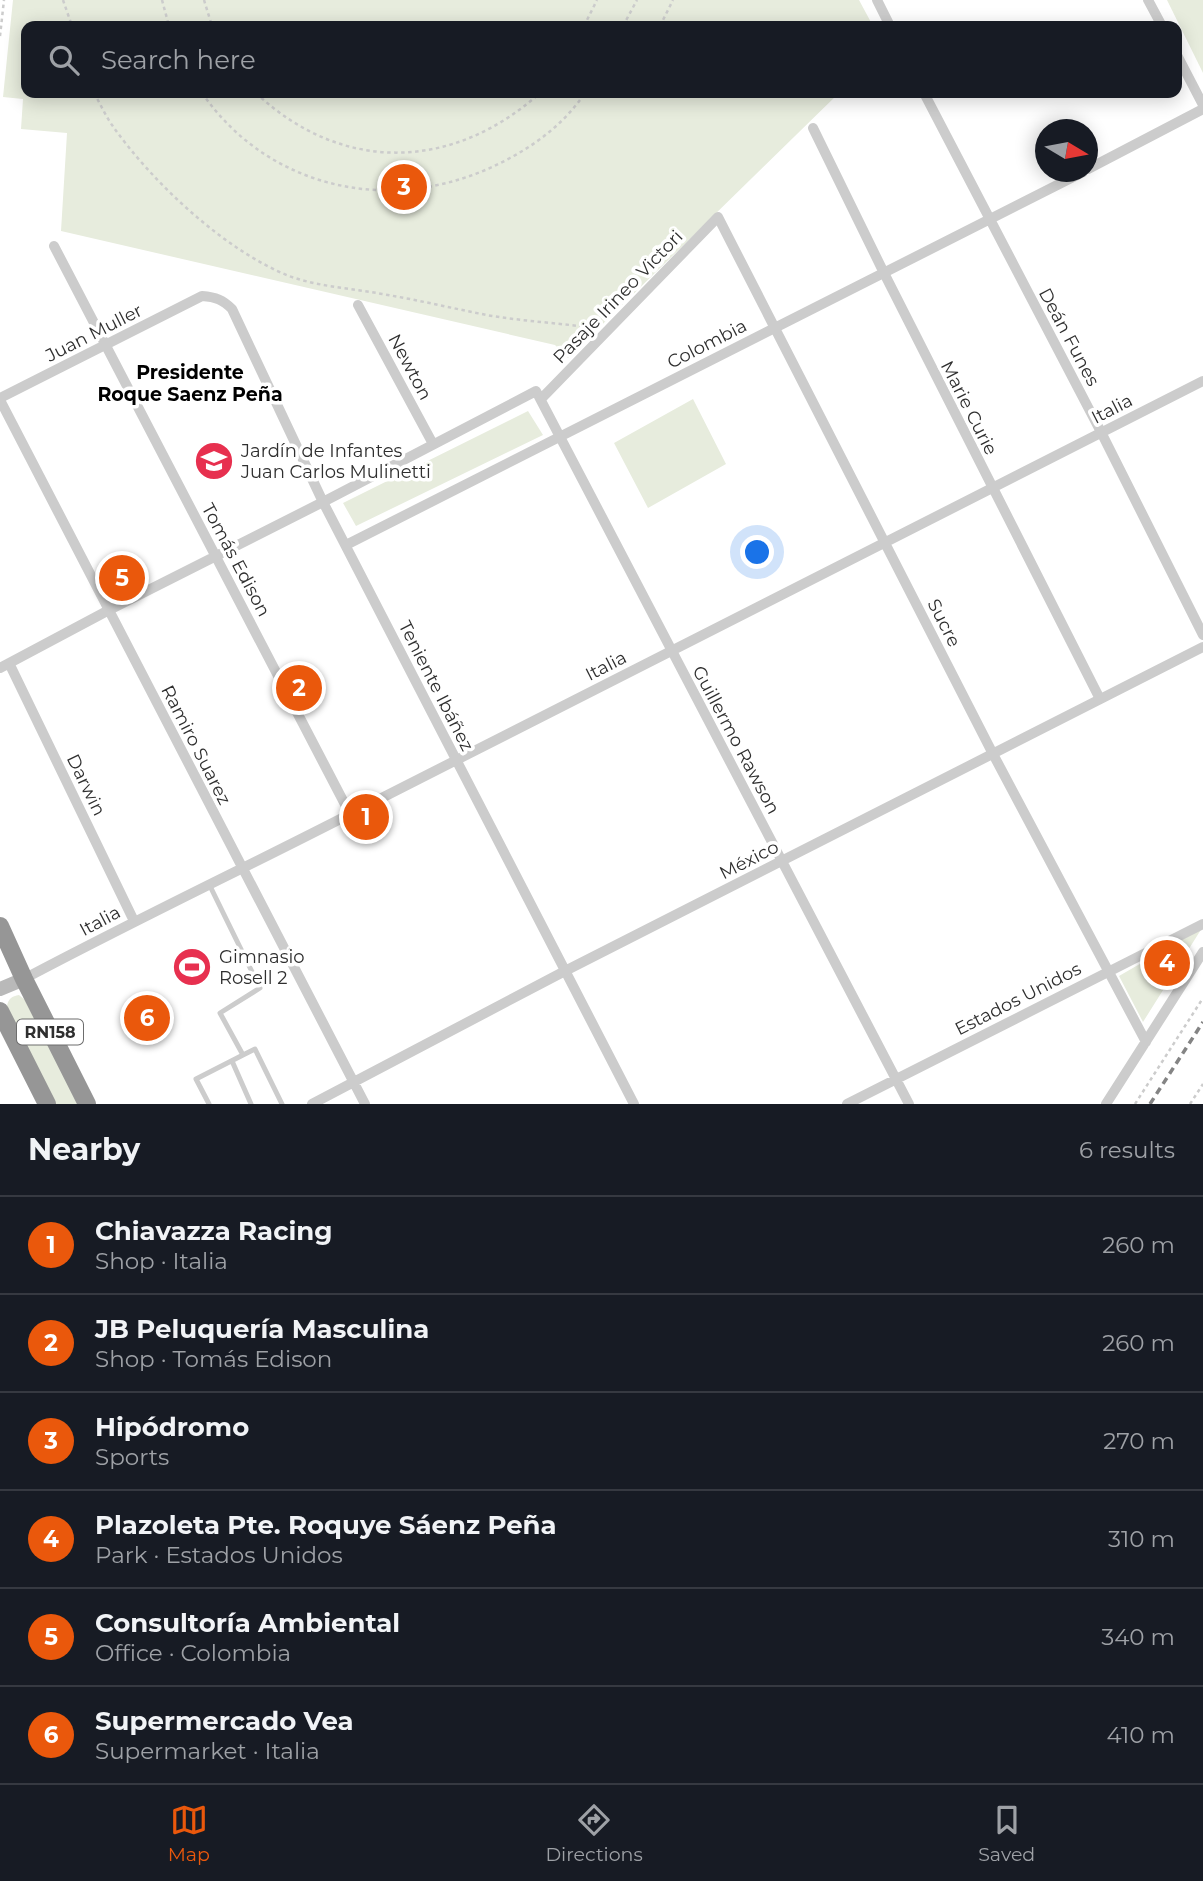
<!DOCTYPE html>
<html lang="en">
<head>
<meta charset="utf-8">
<style>
  :root { --surface:#171b24; --page:#20242c; --text:#f1f3f6; --muted:#9ea1a6; --line:#363941; --accent:#ea580c }
  body { margin:0; font-family:Montserrat,sans-serif; background:var(--page); color:var(--text) }
  .compass { position:absolute; left:1035px; top:119px; width:63px; height:63px; border-radius:50%; background:var(--surface); box-shadow:0 4px 18px #0003; rotate:100deg }
  .you { position:absolute; left:758px; top:553px; width:24px; height:24px; margin:-18px; border:5px solid #fff; border-radius:50%; background:#1a73e8; box-shadow:0 0 0 10px #1a73e833 }
  .badge { display:grid; place-items:center; width:46px; height:46px; border-radius:50%; background:var(--accent); color:#fff; font-size:23px; font-weight:700 }
  .pin { position:absolute; translate:-50% -50%; border:4px solid #fff; box-shadow:0 2px 7px #0006 }
  .list { margin:0; padding:0; list-style:none }
  h2 { display:flex; justify-content:space-between; align-items:center; height:91px; margin:0; padding:0 28px; font-size:30px }
  h2 small { font-size:23px; font-weight:400; color:var(--muted) }
  .list li { display:grid; grid-template-columns:46px 1fr auto; gap:21px; align-items:center; box-sizing:border-box; height:98px; padding:0 28px; border-top:2px solid var(--line) }
  .list b { display:block; font-size:26px; white-space:nowrap }
  .list p { margin:0; font-size:23px; white-space:nowrap; color:var(--muted) }
  .list em { font-size:23px; font-style:normal; color:var(--muted) }
  .icon { flex:none; width:38px; height:38px; fill:none; stroke:currentColor; stroke-width:2; stroke-linecap:round; stroke-linejoin:round }
  .map { position:relative; flex:none; width:1203px; height:1104px; overflow:hidden }
  .search { position:absolute; background:var(--surface); box-shadow:0 4px 18px #0003; left:21px; right:21px; top:21px; height:77px; display:flex; align-items:center; gap:18px; box-sizing:border-box; padding:0 24px; border-radius:14px; color:var(--muted); font-size:26px }
  .sheet { height:679px; background:var(--surface) }
  nav { display:flex; justify-content:space-around; align-items:center; box-sizing:border-box; height:98px; border-top:2px solid var(--line); background:var(--surface); font-size:19px; color:var(--muted) }
  nav a { display:grid; justify-items:center; gap:4px }
  nav .on { color:var(--accent) }
  .map>svg:first-child { display:block }
  .green { fill:#e7ecdd }
  .lines { fill:none; stroke-linecap:round; stroke-linejoin:round }
  .path { stroke:#ccc; stroke-width:2.5; stroke-dasharray:3.5 3.5; stroke-linecap:butt }
  .lane { stroke:#ccc; stroke-width:5 }
  .street { stroke:#ccc; stroke-width:10 }
  .secondary { stroke:#b9b9b9; stroke-width:14 }
  .highway { stroke:#969696; stroke-width:18 }
  .rail { stroke:#848484; stroke-width:3.5; stroke-dasharray:7 5; stroke-linecap:butt }
  .labels { text-anchor:middle; dominant-baseline:central; stroke-width:7; stroke-linejoin:round; paint-order:stroke }
  .shield { fill:#fff; stroke:#6d6d6d; stroke-width:2 }
  .shield-label { font-size:16px; font-weight:bold; fill:#2f2f2f }
  .street-label { font-size:18px; fill:#2f2f2f; stroke:#fff }
  .poi-label { font-size:18px; fill:#2f2f2f; stroke:#fff; text-anchor:start }
  .neighbourhood-label { font-size:19px; font-weight:bold; fill:#000; stroke:#fff }
</style>
</head>
<body>
<div class="map">
<svg width="1203" height="1104" viewBox="0 0 1203 1104">
  <rect width="100%" height="100%" fill="#fff"/>
  <path class="green" d="M 13,0 L 859,0 L 873,26 L 26,26 L 26,93 L 839,93 L 568,358 L 555,345 L 61,231 L 67,133 L 21,129 L 23,99 L 3,97 Z
    M 1167,0 L 1203,0 L 1203,73 Z
    M 693,399 L 726,464 L 648,508 L 614,443 Z
    M 528,411 L 543,435 L 356,526 L 343,503 Z
    M 1202,928 L 1143,1022 L 1119,976 Z
    M 19,995 L 25,1000 L 78,1104 L 55,1104 L 7,1006 C 8,999 12,996 19,995 Z"/>
  <g class="lines">
    <path class="path" d="M 63,0 L 72,26
      M 162,0 L 169,26
      M 204,0 L 212,26
      M 584,26 L 597,0
      M 623,26 L 637,0
      M 660,26 L 673,0
      M 0,36 L 4,0
      M 94,93 C 100,103 105,115 112,125 C 152,182 224,250 289,276 C 319,287 351,288 382,294 C 419,300 455,309 492,316 C 524,321 556,323 587,327
      M 202,93 C 273,195 403,217 510,158 C 540,142 566,121 585,93
      M 256,93 C 342,174 453,171 540,93
      M 1135,1104 L 1203,998
      M 1190,1104 L 1203,1084"/>
    <path class="lane" d="M 243,1055 L 255,1049 L 282,1104
      M 232,1061 L 251,1104
      M 209,1104 L 196,1079 L 243,1055 L 220,1013 L 260,988 L 209,884"/>
    <path class="street" d="M 877,0 L 890,26
      M 1148,0 L 1162,26
      M 1177,55 L 1203,105
      M 924,93 L 1101,432 L 1203,635
      M 813,128 L 884,273 L 1100,699
      M 1088,169 L 1203,109
      M 54,246 L 350,814
      M 358,305 L 433,444
      M 0,398 L 202,296 C 216,297 223,300 232,309 L 323,502 L 634,1104
      M 541,399 L 718,217 L 993,754 L 1146,1042
      M 0,400 L 365,1104
      M 346,545 L 1083,172
      M 9,663 L 134,921
      M 0,668 L 109,610 L 323,502 L 536,391 L 909,1104
      M 24,979 C 133,921 245,868 356,811 C 638,667 920,523 1203,381
      M 312,1104 L 565,971 L 1203,647
      M 847,1104 L 1203,924
      M 1106,1104 L 1203,952"/>
    <path class="secondary" d="M 0,989 L 24,979"/>
    <path class="highway" d="M 0,926 L 24,979 L 87,1104
      M 0,1011 L 47,1104"/>
    <path class="rail" d="M 1150,1104 L 1203,1022"/>
  </g>
  <defs>
    <g id="school-disc" transform="scale(2.0125)"><circle r="9.5" fill="#e7304f" stroke="#fff"/><path d="M0-5L7-2L0 1L-7-2ZM-4 1L0 2.5L4 1V4Q0 6-4 4Z" fill="#fff"/></g>
    <g id="stadium-disc" transform="scale(2.0125)"><circle r="9.5" fill="#e7304f" stroke="#fff"/><path d="M0-5a6.5 5 0 1 0 0 10a6.5 5 0 1 0 0-10ZM-3.5-1.8h7v3.6h-7Z" fill="#fff"/></g>
  </defs>
  <g fill-rule="evenodd">
    <use href="#school-disc" x="214" y="461"/>
    <use href="#stadium-disc" x="192" y="967"/>
  </g>
  <g class="labels">
    <rect class="shield" x="17" y="1019.5" width="66" height="25" rx="5"/>
    <g class="shield-label">
      <text x="50" y="1032">RN158</text>
    </g>
    <g class="street-label">
      <text transform="translate(618 297) rotate(-46)">Pasaje Irineo Victori</text>
      <text transform="translate(94 333) rotate(-27)">Juan Muller</text>
      <text transform="translate(1069 337) rotate(62)">Deán Funes</text>
      <text transform="translate(707 344) rotate(-27)">Colombia</text>
      <text transform="translate(410 367) rotate(62)">Newton</text>
      <text transform="translate(969 408) rotate(63)">Marie Curie</text>
      <text transform="translate(1112 409) rotate(-27)">Italia</text>
      <text transform="translate(236 560) rotate(62)">Tomás Edison</text>
      <text transform="translate(944 623) rotate(63)">Sucre</text>
      <text transform="translate(606 666) rotate(-27)">Italia</text>
      <text transform="translate(436 686) rotate(63)">Teniente Ibáñez</text>
      <text transform="translate(736 740) rotate(62)">Guillermo Rawson</text>
      <text transform="translate(196 745) rotate(63)">Ramiro Suarez</text>
      <text transform="translate(86 785) rotate(64)">Darwin</text>
      <text transform="translate(749 860) rotate(-27)">México</text>
      <text transform="translate(100 921) rotate(-28)">Italia</text>
      <text transform="translate(1018 999) rotate(-27)">Estados Unidos</text>
    </g>
    <g class="poi-label">
      <text x="241" y="451">Jardín de Infantes<tspan x="241" dy="21">Juan Carlos Mulinetti</tspan></text>
      <text x="219" y="957">Gimnasio<tspan x="219" dy="21">Rosell 2</tspan></text>
    </g>
    <g class="neighbourhood-label">
      <text x="190" y="372">Presidente<tspan x="190" dy="22">Roque Saenz Peña</tspan></text>
    </g>
  </g>
</svg>
<svg class="compass" viewBox="-18 -18 36 36"><path d="M0-13l5 13h-10z" fill="#e53935"/><path d="M0 13l5-13h-10z" fill="#9ea1a6"/></svg>
<div class="you"></div>
<div class="pin badge" style="left:366px;top:817px">1</div>
<div class="pin badge" style="left:299px;top:688px">2</div>
<div class="pin badge" style="left:404px;top:187px">3</div>
<div class="pin badge" style="left:1167px;top:963px">4</div>
<div class="pin badge" style="left:122px;top:578px">5</div>
<div class="pin badge" style="left:147px;top:1018px">6</div>
<div class="search"><svg class="icon" aria-label="search" viewBox="0 0 24 24"><circle cx="10" cy="10" r="6"/><path d="M15 15l6 6"/></svg>Search here</div>
</div>
<section class="sheet">
<h2>Nearby<small>6 results</small></h2>
<ul class="list">
<li><span class="badge">1</span><div><b>Chiavazza Racing</b><p>Shop · Italia</p></div><em>260 m</em></li>
<li><span class="badge">2</span><div><b>JB Peluquería Masculina</b><p>Shop · Tomás Edison</p></div><em>260 m</em></li>
<li><span class="badge">3</span><div><b>Hipódromo</b><p>Sports</p></div><em>270 m</em></li>
<li><span class="badge">4</span><div><b>Plazoleta Pte. Roquye Sáenz Peña</b><p>Park · Estados Unidos</p></div><em>310 m</em></li>
<li><span class="badge">5</span><div><b>Consultoría Ambiental</b><p>Office · Colombia</p></div><em>340 m</em></li>
<li><span class="badge">6</span><div><b>Supermercado Vea</b><p>Supermarket · Italia</p></div><em>410 m</em></li>
</ul>
</section>
<nav>
<a class="on"><svg class="icon" aria-label="map" viewBox="0 0 24 24"><path d="M3 6l6-2 6 2 6-2v14l-6 2-6-2-6 2zM9 4v14M15 6v14"/></svg>Map</a>
<a><svg class="icon" aria-label="directions" viewBox="0 0 24 24"><path d="M12 3l9 9-9 9-9-9zM9 14v-3h6M13 9l2 2-2 2"/></svg>Directions</a>
<a><svg class="icon" aria-label="saved" viewBox="0 0 24 24"><path d="M7 4h10v16l-5-4-5 4z"/></svg>Saved</a>
</nav>
</body>
</html>
